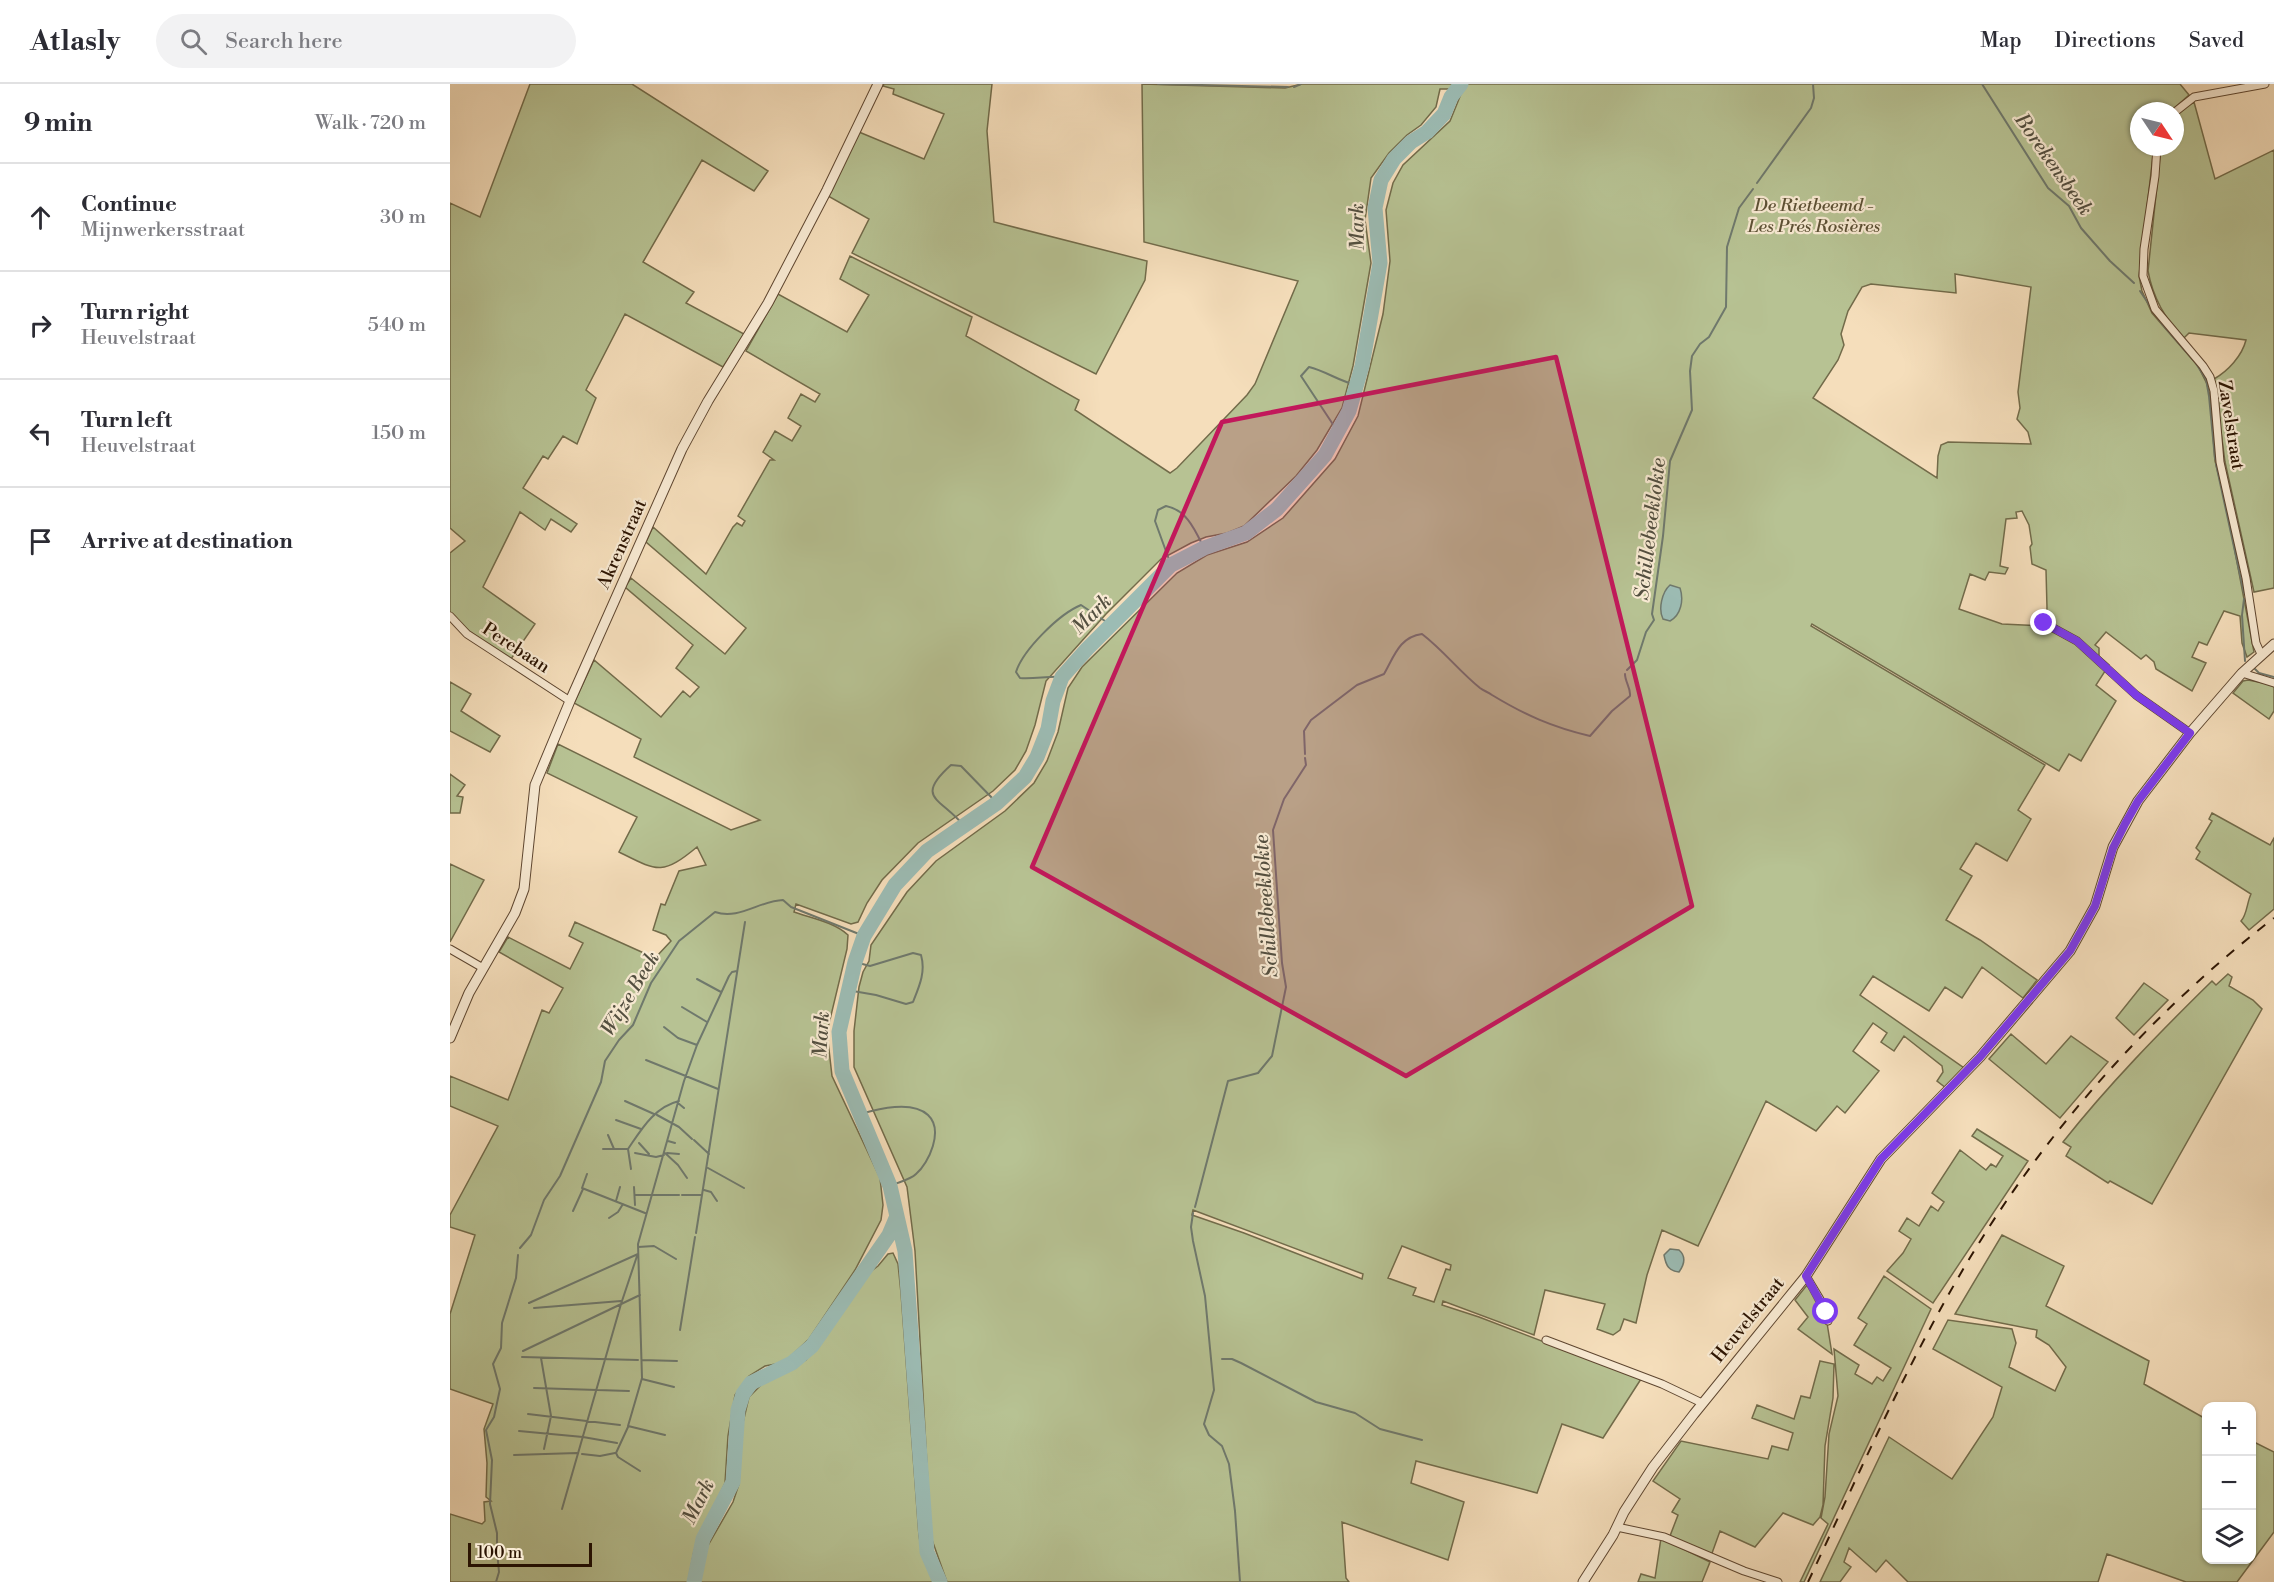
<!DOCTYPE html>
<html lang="en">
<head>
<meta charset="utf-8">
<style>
  :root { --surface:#fff; --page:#f2f2f3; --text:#2b2b33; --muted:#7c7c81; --line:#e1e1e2 }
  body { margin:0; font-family:"Libre Bodoni",serif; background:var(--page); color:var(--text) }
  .controls { position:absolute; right:18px; bottom:18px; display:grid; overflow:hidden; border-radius:12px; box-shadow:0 2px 4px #0004 }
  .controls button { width:54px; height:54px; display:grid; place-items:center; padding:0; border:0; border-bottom:2px solid var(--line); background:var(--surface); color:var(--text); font:30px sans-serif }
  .compass { position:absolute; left:1680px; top:18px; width:54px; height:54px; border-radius:50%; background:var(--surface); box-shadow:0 2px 4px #0004; rotate:125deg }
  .scale { position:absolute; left:18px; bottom:15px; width:124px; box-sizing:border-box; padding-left:6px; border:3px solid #2c1402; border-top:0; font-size:16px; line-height:21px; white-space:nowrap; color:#2c1402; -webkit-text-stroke:4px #f8ead3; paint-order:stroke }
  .stop { position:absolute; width:18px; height:18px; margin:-14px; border:4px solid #7c3aed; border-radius:50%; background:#fff }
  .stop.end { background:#7c3aed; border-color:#fff; box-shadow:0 2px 6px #0008 }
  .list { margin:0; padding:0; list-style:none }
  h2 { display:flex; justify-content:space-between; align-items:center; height:78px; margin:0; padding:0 24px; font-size:26px }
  h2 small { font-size:20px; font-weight:400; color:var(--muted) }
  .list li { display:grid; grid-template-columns:39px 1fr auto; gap:18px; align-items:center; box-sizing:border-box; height:108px; padding:0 24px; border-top:2px solid var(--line) }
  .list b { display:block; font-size:22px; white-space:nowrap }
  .list p { margin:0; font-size:20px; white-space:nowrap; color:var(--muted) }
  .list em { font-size:20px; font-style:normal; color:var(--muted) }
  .icon { flex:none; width:33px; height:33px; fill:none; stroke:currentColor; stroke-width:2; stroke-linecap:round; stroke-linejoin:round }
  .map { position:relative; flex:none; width:1824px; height:1498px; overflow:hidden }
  header { display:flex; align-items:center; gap:36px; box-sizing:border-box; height:84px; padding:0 30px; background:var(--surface); border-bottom:2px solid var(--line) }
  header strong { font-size:28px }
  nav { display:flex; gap:33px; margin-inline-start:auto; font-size:21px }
  .search { width:420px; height:54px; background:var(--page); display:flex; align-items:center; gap:15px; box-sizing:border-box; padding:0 21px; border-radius:33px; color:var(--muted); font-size:22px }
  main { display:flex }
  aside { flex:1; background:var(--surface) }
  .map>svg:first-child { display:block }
  .green { fill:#b7c293; stroke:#726b4a; stroke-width:1.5; fill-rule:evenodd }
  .water { fill:#9cbcb4; stroke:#6f796d; stroke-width:1.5 }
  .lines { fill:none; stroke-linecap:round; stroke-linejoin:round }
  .stream { stroke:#6f796d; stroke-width:2 }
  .river { stroke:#9cbcb4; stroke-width:15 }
  .minor-casing { stroke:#5e4630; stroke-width:9 }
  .tertiary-casing { stroke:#5e4630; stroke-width:11 }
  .minor { stroke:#f8ead3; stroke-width:7 }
  .tertiary { stroke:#f8ead3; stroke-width:9 }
  .rail { stroke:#2c1402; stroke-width:2; stroke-dasharray:10 10; stroke-linecap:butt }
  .route { stroke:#7c3aed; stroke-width:8 }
  .marked { fill:#c2185b; fill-opacity:0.2; stroke:#c2185b; stroke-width:4.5; stroke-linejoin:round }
  .labels { text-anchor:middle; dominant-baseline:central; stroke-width:4.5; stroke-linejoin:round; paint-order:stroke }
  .park-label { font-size:18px; font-style:italic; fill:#5d5135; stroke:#f8ead3 }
  .street-label { font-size:18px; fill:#2c1402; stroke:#f8ead3 }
  .water-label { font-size:20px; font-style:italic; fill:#534f40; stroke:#f8ead3 }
</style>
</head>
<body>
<header>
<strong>Atlasly</strong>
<div class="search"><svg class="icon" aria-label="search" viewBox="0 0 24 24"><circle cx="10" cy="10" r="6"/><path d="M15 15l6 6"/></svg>Search here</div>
<nav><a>Map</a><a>Directions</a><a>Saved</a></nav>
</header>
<main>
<aside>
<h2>9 min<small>Walk · 720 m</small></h2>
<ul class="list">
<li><svg class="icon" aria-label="ahead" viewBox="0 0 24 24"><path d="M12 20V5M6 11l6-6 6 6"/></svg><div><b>Continue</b><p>Mijnwerkersstraat</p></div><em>30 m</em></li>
<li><svg class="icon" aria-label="right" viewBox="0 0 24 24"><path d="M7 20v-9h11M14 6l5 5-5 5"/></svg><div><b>Turn right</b><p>Heuvelstraat</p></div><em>540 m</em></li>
<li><svg class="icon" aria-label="left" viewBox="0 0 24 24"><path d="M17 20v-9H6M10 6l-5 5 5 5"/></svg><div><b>Turn left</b><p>Heuvelstraat</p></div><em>150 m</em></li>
<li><svg class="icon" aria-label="arrive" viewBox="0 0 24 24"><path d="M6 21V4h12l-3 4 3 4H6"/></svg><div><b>Arrive at destination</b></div></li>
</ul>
</aside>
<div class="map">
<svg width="1824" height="1498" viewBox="0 0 1824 1498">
  <rect width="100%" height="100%" fill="#f5debb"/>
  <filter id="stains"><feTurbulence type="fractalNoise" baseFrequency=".00333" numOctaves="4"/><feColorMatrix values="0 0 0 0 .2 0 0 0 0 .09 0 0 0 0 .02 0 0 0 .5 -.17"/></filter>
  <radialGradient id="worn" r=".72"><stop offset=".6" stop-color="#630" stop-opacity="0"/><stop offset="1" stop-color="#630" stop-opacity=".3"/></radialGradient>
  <path class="green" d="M 80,0 L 182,0 L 318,87 L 304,107 L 252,76 L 193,178 L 244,208 L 236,219 L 294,250 L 273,283 L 175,230 L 136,306 L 146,314 L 127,360 L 113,352 L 98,375 L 93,372 L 73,404 L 127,440 L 121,448 L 101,435 L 95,446 L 70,428 L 33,503 L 85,540 L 61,575 L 17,546 L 0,528 L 0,469 L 15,457 L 0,444 L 0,119 L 30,133 Z
    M 434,0 L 542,0 L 537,47 L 544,138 L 697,177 L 695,196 L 646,290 L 402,169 L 419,135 L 378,112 L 409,48 L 474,75 L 494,30 L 443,10 L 444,5 L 433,2 Z
    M 692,0 L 835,4 L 852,0 L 1730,0 L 1739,11 L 1721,27 L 1689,27 L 1689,63 L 1704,63 L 1689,192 L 1692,207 L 1702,229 L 1748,282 L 1757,300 L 1760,312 L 1765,377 L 1777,425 L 1804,568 L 1797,573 L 1792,559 L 1790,532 L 1774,527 L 1757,561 L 1749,558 L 1742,573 L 1756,579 L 1742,607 L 1706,585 L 1704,578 L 1696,571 L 1691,575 L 1656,548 L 1645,561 L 1649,564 L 1649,572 L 1659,581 L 1646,601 L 1666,617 L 1631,677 L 1619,670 L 1609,687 L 1362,540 L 1361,542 L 1595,681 L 1568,726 L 1581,735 L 1557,777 L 1526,759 L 1510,785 L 1522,792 L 1496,836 L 1530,856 L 1587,896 L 1573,914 L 1532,883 L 1512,914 L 1495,903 L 1479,927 L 1423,892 L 1410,911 L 1514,984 L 1496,1004 L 1487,997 L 1493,988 L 1492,982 L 1454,952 L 1444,967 L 1431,958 L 1437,949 L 1423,939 L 1403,967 L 1429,987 L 1395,1029 L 1387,1022 L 1366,1047 L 1316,1017 L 1248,1162 L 1212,1146 L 1197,1191 L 1186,1239 L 1174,1235 L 1170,1246 L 1163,1251 L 1147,1245 L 1155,1220 L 1095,1206 L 1084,1251 L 993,1217 L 992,1221 L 1029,1233 L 1191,1295 L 1153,1354 L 1112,1340 L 1087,1409 L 966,1377 L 961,1399 L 1014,1418 L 998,1476 L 892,1438 L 896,1494 L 899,1498 L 497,1498 L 481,1453 L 465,1167 L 457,1103 L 404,983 L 404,947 L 409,903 L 413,888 L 419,877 L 421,861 L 457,808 L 486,777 L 555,727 L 584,699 L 597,677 L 608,648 L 618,604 L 632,583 L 727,489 L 757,471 L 797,458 L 833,434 L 885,375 L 908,332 L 933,230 L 940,177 L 936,126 L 943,99 L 953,81 L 1000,37 L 1013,5 L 990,5 L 986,23 L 971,41 L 957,51 L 939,69 L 921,94 L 915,136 L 921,179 L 903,282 L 892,324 L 867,366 L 846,392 L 794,442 L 777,449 L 756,453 L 741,459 L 711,475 L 656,530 L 596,597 L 585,641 L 576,667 L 565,686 L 543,707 L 468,759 L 432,796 L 417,819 L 408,838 L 401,840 L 346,820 L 344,828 C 361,834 384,838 398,851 L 397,865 L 377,948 L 382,992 L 430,1094 L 433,1121 L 431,1136 L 405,1186 L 359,1255 L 340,1273 L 331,1279 L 315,1282 L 299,1292 L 285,1311 L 278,1352 L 275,1399 L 244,1467 L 238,1498 L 0,1498 L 0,1430 L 32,1440 L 35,1437 L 34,1418 L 41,1417 L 36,1413 L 37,1379 L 34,1345 L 43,1320 L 0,1305 L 0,1230 L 25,1151 L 0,1143 L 0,1131 L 48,1042 L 0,1022 L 0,992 L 58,1016 L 92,926 L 99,929 L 113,904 L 49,868 L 58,853 L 120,885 L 133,859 L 119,852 L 125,838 L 205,874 L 221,857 L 216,851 L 203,846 L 211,820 L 215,821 L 229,787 L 256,781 L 247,763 C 212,792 207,787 169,768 L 187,733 L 97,689 L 108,660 L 281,746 L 310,736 L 184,673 L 191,655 L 124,619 L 144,576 L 211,633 L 233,607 L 240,613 L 249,603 L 226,584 L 243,561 L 175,503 L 181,494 L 275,570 L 296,544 L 196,458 L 203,443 L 256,490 L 283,443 L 287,439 L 292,442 L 295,437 L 288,432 L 320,376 L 324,376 L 313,368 L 325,347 L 342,357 L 351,342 L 338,334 L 351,310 L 365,318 L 370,310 L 296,267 L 328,210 L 397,248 L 419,211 L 390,195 L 400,172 L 522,233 L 516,252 L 629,316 L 625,326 L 720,389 L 727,384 L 797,311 L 805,300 L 848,197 L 694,158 ZM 1505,190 L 1581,203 L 1568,308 L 1570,324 L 1567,335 L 1578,348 L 1581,360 L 1498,358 L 1491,361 L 1488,372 L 1487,394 L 1363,314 L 1388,276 L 1394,261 L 1391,250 L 1398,227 L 1412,203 L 1421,200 L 1506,209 ZM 1572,427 L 1579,441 L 1582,460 L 1580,463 L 1582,480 L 1596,486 L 1597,524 L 1595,542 L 1552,540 L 1509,525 L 1520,490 L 1535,496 L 1539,488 L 1555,490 L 1558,484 L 1550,482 L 1556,435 L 1567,434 L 1566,428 ZM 743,1126 L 913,1190 L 912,1195 L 794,1149 L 742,1131 ZM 952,1162 L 1001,1181 L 1000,1186 L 996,1185 L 984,1218 L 963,1211 L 966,1204 L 938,1194 Z
    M 1744,18 L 1765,95 L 1824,66 L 1824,504 L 1804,508 L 1775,378 L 1764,295 C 1778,287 1792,272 1796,256 L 1739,249 L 1733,255 C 1715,233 1703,215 1698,187 L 1711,63 L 1725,63 L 1725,33 L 1732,25 Z
    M 1798,596 L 1824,601 L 1824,627 L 1819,635 L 1783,609 L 1793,597 Z
    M 0,598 L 21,610 L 11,627 L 50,652 L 40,668 L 0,647 Z
    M 0,690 L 15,701 L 7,712 L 13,713 L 10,729 L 0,729 Z
    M 1762,729 L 1820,761 L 1824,754 L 1824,825 L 1799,846 L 1791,837 C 1797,831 1797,818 1801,810 L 1746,775 L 1750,768 L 1746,764 L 1762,737 L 1759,735 Z
    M 0,780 L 34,796 L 0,858 Z
    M 1778,890 L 1782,893 L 1779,902 L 1803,916 L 1812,925 L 1702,1120 L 1660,1097 L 1658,1099 L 1616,1072 L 1621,1063 L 1613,1058 C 1659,1000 1710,948 1762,897 L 1766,901 Z
    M 1694,899 L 1718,916 L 1684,951 L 1666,934 Z
    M 1561,950 L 1596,980 L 1621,952 L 1658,978 L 1610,1034 L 1539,975 Z
    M 1527,1045 L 1578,1077 L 1483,1219 L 1437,1187 L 1453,1169 L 1461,1155 L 1449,1147 L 1457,1134 L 1469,1142 L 1481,1122 L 1488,1127 L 1494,1118 L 1482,1109 L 1510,1066 L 1536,1086 L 1541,1080 L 1546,1083 L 1553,1072 L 1522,1052 Z
    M 1552,1151 L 1614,1182 L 1596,1222 L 1699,1277 L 1694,1300 L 1756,1335 L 1756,1476 L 1802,1476 L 1802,1357 L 1824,1368 L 1824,1448 L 1787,1498 L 1736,1498 L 1657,1470 L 1648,1498 L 1458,1498 L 1436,1476 L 1426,1488 L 1399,1464 L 1394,1478 L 1401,1483 L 1390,1498 L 1370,1498 L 1439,1353 L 1502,1395 L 1543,1333 L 1552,1303 L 1483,1265 L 1498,1236 L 1562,1245 L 1566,1259 L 1559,1283 L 1605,1307 L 1616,1283 L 1599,1261 L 1586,1253 L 1587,1246 L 1505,1230 Z
    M 443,1169 L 448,1180 L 451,1209 L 469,1452 L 472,1468 L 484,1498 L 250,1498 L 256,1465 L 283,1418 L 289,1400 L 292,1343 L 299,1313 L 313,1299 L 356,1276 L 417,1190 L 428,1182 L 438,1170 Z
    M 1434,1192 L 1481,1225 L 1354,1498 L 1350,1498 L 1378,1440 L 1371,1434 L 1375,1413 L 1379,1350 L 1388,1312 L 1384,1265 L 1409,1281 L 1405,1290 L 1422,1300 L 1427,1293 L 1433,1297 L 1441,1284 L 1404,1261 L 1417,1240 L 1408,1234 Z
    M 1357,1201 L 1377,1239 L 1382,1270 L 1348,1245 L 1358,1233 L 1345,1216 Z
    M 1370,1277 L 1384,1280 L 1383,1314 L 1375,1362 L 1373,1421 L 1370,1433 L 1363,1441 L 1333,1429 L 1305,1463 L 1270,1447 L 1261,1472 L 1220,1452 L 1228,1431 L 1222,1428 L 1230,1415 L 1203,1397 L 1231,1357 L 1318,1375 L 1322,1362 L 1338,1366 L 1343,1349 L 1302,1334 L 1307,1321 L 1344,1335 L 1351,1312 L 1360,1314 Z
    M 1211,1454 L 1260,1478 L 1252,1498 L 1188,1498 L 1191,1490 L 1205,1494 Z"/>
  <path class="water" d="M 1220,501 L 1230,504 C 1234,516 1231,531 1220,537 L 1213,535 C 1208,525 1212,508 1220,501 Z
    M 1220,1165 L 1229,1166 C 1237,1173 1234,1181 1229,1188 C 1219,1187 1216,1182 1214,1171 Z"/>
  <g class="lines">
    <path class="stream" d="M 708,0 L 838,3
      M 1532,0 L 1598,104 L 1619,122 L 1631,144 L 1660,177 L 1684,199
      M 1011,1 L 1013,0
      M 844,3 L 851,0
      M 1307,99 L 1361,24 L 1364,14 L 1363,0
      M 1690,207 L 1712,240 L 1745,278 L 1756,295 L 1759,312 L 1765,375
      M 888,348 L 851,292 L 859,283 C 876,287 890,298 907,301
      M 1766,380 L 1794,509
      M 721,481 L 705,437 L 708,426 L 716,422 C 737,426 745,446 754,464
      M 1794,515 L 1792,531 L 1795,577
      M 1805,585 L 1809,589 L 1824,593
      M 1177,586 L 1187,576 L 1196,548 L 1204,536 L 1202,530 L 1213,452 L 1220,377 L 1242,326 L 1240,287 L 1242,272 L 1250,260 L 1259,253 L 1276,223 L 1277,163 L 1289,124 L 1303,105
      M 612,593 C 598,592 585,595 570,594 L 566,588 C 573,566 609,530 631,521 L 661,541
      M 855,670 L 854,647 L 861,636 L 907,601 L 934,590 C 944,573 949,553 972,550 C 993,566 1009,587 1030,604 C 1034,607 1038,608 1042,611 C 1075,631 1102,643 1140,652 L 1162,627 L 1180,612 C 1181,604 1175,598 1175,590
      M 514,742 C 492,714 463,715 501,681 L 511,682 L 547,719
      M 247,895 L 271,908
      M 397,906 L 426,911 L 456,920 L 463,918 C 469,903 476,888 471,871 L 463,869 L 420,882 L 405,878
      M 232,923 L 257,938
      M 214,943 L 228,954 L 247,961
      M 196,976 L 268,1005
      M 175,1017 L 204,1030
      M 228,1019 L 234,1024
      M 410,1030 C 428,1025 462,1016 478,1031 C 494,1046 479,1079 466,1090 C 460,1096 448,1098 440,1102
      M 207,1031 L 229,1043 L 242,1055
      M 166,1036 L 191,1045
      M 158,1051 L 164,1065
      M 244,1056 L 259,1070
      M 218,1057 L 225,1059
      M 189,1059 L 199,1070
      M 153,1065 L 178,1065
      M 185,1069 L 206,1073 L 214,1071
      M 215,1069 L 228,1081 L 237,1094
      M 217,1069 L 229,1070
      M 258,1084 L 294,1104
      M 181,1085 L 178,1065 C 191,1046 204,1023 229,1017
      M 137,1090 L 132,1104 L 195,1129
      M 184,1103 L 185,1121
      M 254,1106 L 261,1108 L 267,1117
      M 185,1111 L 229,1111
      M 232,1111 L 252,1111
      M 166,1117 L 170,1103
      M 745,1123 L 778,997 L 808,989 L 822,972 L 836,903 L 832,879 L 823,746 L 834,715 L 856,681 L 855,674
      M 123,1127 L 133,1105
      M 743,1129 L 741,1143 L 743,1157 L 755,1212 L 764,1306 L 754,1340 L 759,1351 L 772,1362 L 779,1380 L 785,1427 L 790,1498
      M 159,1134 L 168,1128 L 173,1120
      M 246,1149 L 295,838
      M 188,1163 L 204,1162 L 226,1175
      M 70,1164 L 81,1151 L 94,1116 L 110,1092 L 151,998 L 155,977 L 169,956 L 183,941 L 201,899 L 229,857 L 265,828 C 289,836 309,817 333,816 L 341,823 L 414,852
      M 79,1219 L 188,1170
      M 84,1224 L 171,1217
      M 230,1246 L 245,1153
      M 73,1267 L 190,1211
      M 72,1273 L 188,1276
      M 91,1274 L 101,1332 L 94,1365
      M 772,1275 L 782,1275 L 791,1279 L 866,1318 L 905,1329 L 930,1345 L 972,1356
      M 192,1276 L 227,1277
      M 192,1295 L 224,1303
      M 84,1304 L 179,1307
      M 78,1330 L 170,1341
      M 178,1343 L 166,1369 L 168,1373 L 190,1387
      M 69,1347 L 133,1353 L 167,1359
      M 215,1351 L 178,1342 L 192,1294 L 188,1160 L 234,997 L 247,961 L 279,892 L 282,888 L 287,887
      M 132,1370 L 150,1372 L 165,1369
      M 64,1371 L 127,1369
      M 112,1425 L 171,1220 L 187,1172
      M 46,1498 L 49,1488 L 47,1467 L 47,1449 L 40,1420 L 42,1376 L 36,1346 L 44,1333 L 50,1305 L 43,1280 L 51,1264 L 52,1239 L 66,1194 L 68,1171"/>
    <path class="river" d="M 244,1498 L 253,1455 L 283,1398 L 288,1326 L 293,1310 L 301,1299 L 342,1279 L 362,1262 L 439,1151 L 447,1132
      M 490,1498 L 477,1468 L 455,1167 L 440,1102 L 392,987 L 389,948 L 405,878 L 414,852 L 445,801 L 477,767 L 547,719 L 575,693 L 587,673 L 598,645 L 603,617 L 612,593 L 637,565 L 721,481 L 754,464 L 796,449 L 827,425 L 875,371 L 899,327 L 912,282 L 930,179 L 925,124 L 931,96 L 944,75 L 961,58 L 977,48 L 994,30 L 1001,13 L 1011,0"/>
    <g class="minor-casing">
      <path id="minor" d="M 1725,28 L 1744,13 L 1815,0
        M 1707,63 L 1705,92 L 1694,165 L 1693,192 L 1705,225 L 1753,282 L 1760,293 L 1764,307 L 1770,378 L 1796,494 L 1806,559 L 1811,570
        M 0,532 L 17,550 L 120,617
        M 1594,539 L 1627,557 L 1686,611 L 1740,649
        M 1792,589 L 1824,599
        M 0,865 L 33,884
        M 1356,1192 L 1371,1217 L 1378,1237
        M 1096,1256 L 1212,1300 L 1252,1319
        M 1167,1443 L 1214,1453 L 1294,1487 L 1328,1498"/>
    </g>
    <g class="tertiary-casing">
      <path id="tertiary" d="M 0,954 L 19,909 L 65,829 L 74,805 L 85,701 L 120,617 L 232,365 L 258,317 L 318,219 L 377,106 L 428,0
        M 1133,1498 L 1163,1451 L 1174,1428 L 1203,1383 L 1244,1330 L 1356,1192 L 1431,1075 L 1530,973 L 1620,867 L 1645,822 L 1663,763 L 1688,717 L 1740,649 L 1792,589 L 1824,560"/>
    </g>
    <use href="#minor" class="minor"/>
    <use href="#tertiary" class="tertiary"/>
    <path class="rail" d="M 1358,1498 C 1409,1390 1457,1279 1518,1177 C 1597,1045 1702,928 1824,834"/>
  </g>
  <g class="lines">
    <path class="route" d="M 1376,1228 L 1356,1192 L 1431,1075 L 1530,973 L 1620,867 L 1645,822 L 1663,764 L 1675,740 L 1688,717 L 1740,649 L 1686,611 L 1627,557 L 1594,539"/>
  </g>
  <path class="marked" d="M 1106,273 L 1242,822 L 956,992 L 582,783 L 772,338 Z"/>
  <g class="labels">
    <g class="park-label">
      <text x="1364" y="121">De Rietbeemd -<tspan x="1364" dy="21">Les Prés Rosières</tspan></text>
    </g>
    <g class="street-label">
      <text transform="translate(1781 341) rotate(81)">Zavelstraat</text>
      <text transform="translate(172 460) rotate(-66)">Akrenstraat</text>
      <text transform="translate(66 564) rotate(33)">Perebaan</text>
      <text transform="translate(1298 1236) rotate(-51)">Heuvelstraat</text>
    </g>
    <g class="water-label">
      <text transform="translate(1603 81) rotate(55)">Borekensbeek</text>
      <text transform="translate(908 143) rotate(-91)">Mark</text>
      <text transform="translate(1201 445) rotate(-83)">Schillebeeklokte</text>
      <text transform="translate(642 531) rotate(-45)">Mark</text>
      <text transform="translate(817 822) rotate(-94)">Schillebeeklokte</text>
      <text transform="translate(181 910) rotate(-59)">Wijze Beek</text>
      <text transform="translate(372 951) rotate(-87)">Mark</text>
      <text transform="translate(249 1418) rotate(-63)">Mark</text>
    </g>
  </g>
  <rect width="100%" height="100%" filter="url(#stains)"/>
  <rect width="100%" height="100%" fill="url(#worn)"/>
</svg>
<div class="controls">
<button>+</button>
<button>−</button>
<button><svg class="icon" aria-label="layers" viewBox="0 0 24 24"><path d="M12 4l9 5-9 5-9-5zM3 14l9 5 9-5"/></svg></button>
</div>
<svg class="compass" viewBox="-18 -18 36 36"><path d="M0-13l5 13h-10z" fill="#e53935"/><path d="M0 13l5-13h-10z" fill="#7c7c81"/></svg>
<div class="scale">100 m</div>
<div class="stop" style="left:1376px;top:1228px"></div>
<div class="stop end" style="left:1594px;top:539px"></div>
</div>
</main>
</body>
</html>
